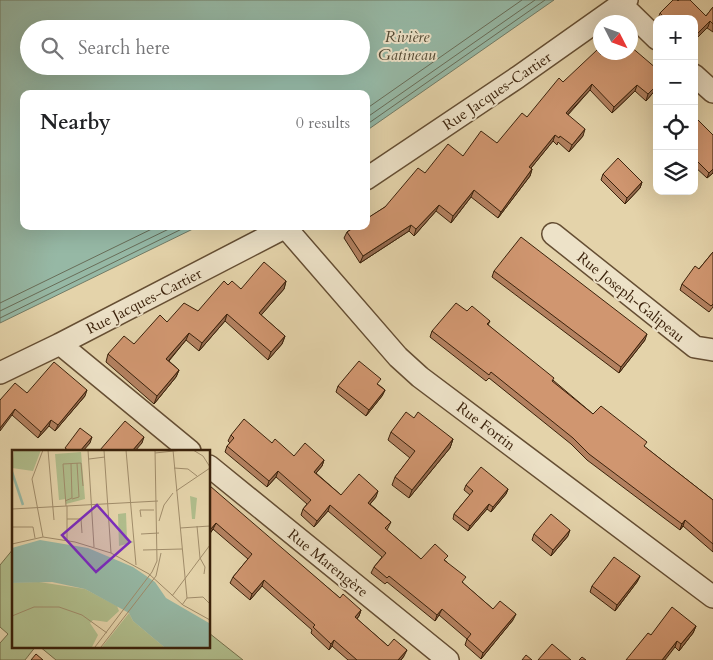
<!DOCTYPE html>
<html lang="en">
<head>
<meta charset="utf-8">
<style>
  :root { --surface:#fff; --page:#f2f2f2; --text:#202124; --muted:#757577; --line:#e0e0e0 }
  body { margin:0; font-family:Cardo,serif; background:var(--page); color:var(--text) }
  .controls { position:absolute; right:15px; top:15px; display:grid; overflow:hidden; border-radius:10px; box-shadow:0 5px 20px #0002 }
  .controls button { width:45px; height:45px; display:grid; place-items:center; padding:0; border:0; border-bottom:1px solid var(--line); background:var(--surface); color:var(--text); font:25px sans-serif }
  .compass { position:absolute; left:593px; top:15px; width:45px; height:45px; border-radius:50%; background:var(--surface); box-shadow:0 5px 20px #0002; rotate:132deg }
  .list { margin:0; padding:0; list-style:none }
  h2 { display:flex; justify-content:space-between; align-items:center; height:65px; margin:0; padding:0 20px; font-size:21px }
  h2 small { font-size:16px; font-weight:400; color:var(--muted) }
  .icon { flex:none; width:28px; height:28px; fill:none; stroke:currentColor; stroke-width:2; stroke-linecap:round; stroke-linejoin:round }
  .map { position:relative; flex:none; width:713px; height:660px; overflow:hidden }
  .search { position:absolute; background:var(--surface); box-shadow:0 5px 20px #0002; left:20px; top:20px; width:350px; height:55px; display:flex; align-items:center; gap:12px; box-sizing:border-box; padding:0 18px; border-radius:28px; color:var(--muted); font-size:19px }
  .panel { position:absolute; background:var(--surface); box-shadow:0 5px 20px #0002; left:20px; top:90px; width:350px; height:140px; border-radius:10px }
  .map>svg:first-child { display:block }
  .green { fill:#b0bd8c; stroke:#76704c }
  .water { fill:#96b8a5; stroke:#727c67; fill-rule:evenodd }
  .lines { fill:none; stroke-linecap:round; stroke-linejoin:round }
  .shore { stroke:#686d58; stroke-width:1 }
  .street-casing { stroke:#654e33; stroke-width:24 }
  .street { stroke:#ede2c8; stroke-width:21 }
  .wall { fill:#b38160; stroke:#3b220b }
  .shaded-wall { fill:#92694e; stroke:#3b220b }
  .building { fill:#d09670; stroke:#3b220b }
  .labels { text-anchor:middle; dominant-baseline:central; stroke-width:4; stroke-linejoin:round; paint-order:stroke }
  .street-label { font-size:15px; fill:#3b220b; stroke:#ede2c8 }
  .water-label { font-size:16px; font-style:italic; fill:#524832; stroke:#ede2c8 }
  .inset-river { fill:none; stroke:#96b8a5; stroke-width:2.5 }
  .inset-road { fill:none; stroke:#a08c6a; stroke-width:1 }
  .view { fill:#7b2cbf; fill-opacity:0.15; stroke:#7b2cbf; stroke-width:2.5 }
  .inset-edge { fill:none; stroke:#3b220b; stroke-width:2.5 }
</style>
</head>
<body>
<div class="map">
<svg width="713" height="660" viewBox="0 0 713 660">
  <rect width="100%" height="100%" fill="#e4d3aa"/>
  <filter id="stains"><feTurbulence type="fractalNoise" baseFrequency=".004" numOctaves="4"/><feColorMatrix values="0 0 0 0 .2 0 0 0 0 .09 0 0 0 0 .02 0 0 0 .5 -.17"/></filter>
  <radialGradient id="worn" r=".72"><stop offset=".6" stop-color="#630" stop-opacity="0"/><stop offset="1" stop-color="#630" stop-opacity=".3"/></radialGradient>
  <path class="green" d="M 14,548 L 14,646 L 36,646 L 25,660 L 0,660 L 0,643 L 8,634 L 0,627 L 0,565 Z
    M 209,633 L 243,660 L 56,660 L 39,646 L 209,646 Z"/>
  <path class="water" d="M 0,0 L 554,0 L 366,131 L 366,94 L 24,94 L 24,226 L 199,226 L 0,323 ZM 29,29 L 361,29 L 361,66 L 29,66 Z"/>
  <g class="lines">
    <path class="shore" d="M 366,109 L 522,0
      M 366,118 L 535,0
      M 366,125 L 545,0
      M 0,303 L 158,226
      M 0,311 L 175,226
      M 0,318 L 188,226"/>
    <g class="street-casing">
      <path id="street" d="M 621,4 L 657,39
        M 694,75 L 713,92
        M 366,179 L 518,77 L 627,0
        M 286,228 L 398,357 L 420,377 L 713,597
        M 553,234 L 695,347 L 713,350
        M 60,344 L 190,451
        M 0,373 L 60,344 L 288,226
        M 209,466 L 448,660"/>
    </g>
    <use href="#street" class="street"/>
  </g>
  <path class="wall" d="M 713,7 L 713,32 L 694,19 L 658,19 L 660,13 L 706,16 Z
    M 601,55 L 657,88 L 646,101 L 635,91 L 612,113 L 590,90 L 568,115 L 583,136 L 569,152 L 558,142 L 557,145 L 553,141 L 531,168 L 532,169 L 530,176 L 498,218 L 471,197 L 451,223 L 436,211 L 414,236 L 409,231 L 360,263 L 344,238 L 347,232 L 385,207 L 425,173 L 463,156 L 497,143 L 527,117 L 563,82 Z
    M 694,120 L 713,135 L 713,173 L 707,178 L 694,166 Z
    M 603,174 L 642,182 L 640,188 L 625,204 L 601,180 Z
    M 713,252 L 713,307 L 709,312 L 680,290 L 682,284 L 699,269 Z
    M 494,271 L 645,340 L 619,373 L 492,277 Z
    M 286,281 L 284,289 L 261,315 L 285,336 L 282,344 L 268,360 L 225,321 L 199,351 L 186,340 L 169,361 L 179,370 L 176,377 L 154,404 L 106,362 L 108,354 L 134,344 L 167,322 L 198,311 L 228,285 L 241,289 Z
    M 467,311 L 490,321 L 488,325 L 593,414 L 645,447 L 713,500 L 713,552 L 683,526 L 680,530 L 587,460 L 571,444 L 489,378 L 486,381 L 430,337 L 432,331 Z
    M 379,385 L 385,390 L 382,396 L 366,416 L 336,392 L 338,386 Z
    M 27,393 L 85,396 L 55,431 L 49,426 L 38,438 L 12,415 L 0,400 Z
    M 414,418 L 453,439 L 450,448 L 409,498 L 392,485 L 395,477 L 410,458 L 388,440 L 391,432 Z
    M 231,435 L 272,443 L 294,456 L 324,460 L 322,466 L 316,473 L 341,495 L 376,497 L 370,504 L 391,522 L 387,530 L 421,559 L 446,561 L 464,584 L 493,609 L 513,620 L 481,659 L 465,645 L 467,639 L 439,615 L 435,621 L 387,582 L 385,584 L 371,573 L 374,567 L 382,557 L 328,511 L 314,527 L 301,515 L 303,509 L 307,504 L 276,477 L 267,487 L 225,452 L 227,446 L 230,443 L 228,441 Z
    M 466,485 L 508,489 L 506,494 L 491,512 L 487,509 L 468,531 L 453,519 L 454,514 L 470,495 L 464,490 Z
    M 209,488 L 340,598 L 361,610 L 359,616 L 357,619 L 388,646 L 404,656 L 401,660 L 348,660 L 332,646 L 329,650 L 311,633 L 312,630 L 262,586 L 250,600 L 230,583 L 233,577 L 248,559 L 213,529 L 209,535 Z
    M 534,534 L 568,536 L 551,556 L 532,540 Z
    M 640,576 L 637,582 L 615,611 L 590,592 L 592,586 Z
    M 696,626 L 693,633 L 679,651 L 675,647 L 651,635 Z"/>
  <path class="shaded-wall" d="M 710,21 L 708,27 L 694,41 L 694,37 Z
    M 592,84 L 590,90 L 563,119 L 566,113 Z
    M 637,85 L 635,91 L 612,113 L 614,107 Z
    M 657,85 L 657,88 L 646,101 L 648,94 Z
    M 585,129 L 583,136 L 569,152 L 572,145 Z
    M 555,135 L 553,141 L 527,173 L 529,167 Z
    M 532,169 L 530,176 L 498,218 L 501,212 Z
    M 713,169 L 713,173 L 707,178 L 709,173 Z
    M 642,182 L 640,188 L 625,204 L 627,198 Z
    M 474,190 L 471,197 L 451,223 L 453,216 Z
    M 439,205 L 436,211 L 414,236 L 416,229 Z
    M 411,225 L 409,231 L 360,263 L 363,256 Z
    M 286,281 L 284,289 L 256,321 L 259,313 Z
    M 227,314 L 225,321 L 199,351 L 202,343 Z
    M 189,333 L 186,340 L 164,366 L 166,359 Z
    M 647,334 L 645,340 L 619,373 L 621,367 Z
    M 285,336 L 282,344 L 268,360 L 271,352 Z
    M 179,370 L 176,377 L 154,404 L 157,396 Z
    M 87,390 L 85,396 L 55,431 L 58,425 Z
    M 385,390 L 382,396 L 366,416 L 369,410 Z
    M 15,409 L 12,415 L 0,431 L 0,428 Z
    M 51,420 L 49,426 L 38,438 L 41,432 Z
    M 92,437 L 90,443 L 83,451 L 80,451 Z
    M 144,437 L 142,443 L 135,451 L 132,451 Z
    M 453,439 L 450,448 L 409,498 L 412,490 Z
    M 324,460 L 322,466 L 312,478 L 314,472 Z
    M 278,471 L 276,477 L 267,487 L 269,481 Z
    M 508,489 L 506,494 L 491,512 L 493,507 Z
    M 378,491 L 376,497 L 366,509 L 368,503 Z
    M 489,504 L 487,509 L 468,531 L 470,526 Z
    M 330,505 L 328,511 L 314,527 L 317,521 Z
    M 685,520 L 683,526 L 680,530 L 682,524 Z
    M 216,523 L 213,529 L 209,535 L 210,530 Z
    M 570,530 L 568,536 L 551,556 L 553,550 Z
    M 640,576 L 637,582 L 615,611 L 617,605 Z
    M 264,580 L 262,586 L 250,600 L 252,594 Z
    M 442,609 L 439,615 L 435,621 L 437,615 Z
    M 361,610 L 359,616 L 353,623 L 355,617 Z
    M 516,614 L 513,620 L 481,659 L 483,653 Z
    M 696,626 L 693,633 L 679,651 L 681,644 Z
    M 334,640 L 332,646 L 329,650 L 331,644 Z
    M 677,641 L 675,647 L 665,660 L 662,660 Z
    M 407,650 L 404,656 L 401,660 L 398,660 Z"/>
  <path class="building" d="M 673,0 L 677,0 L 678,1 L 679,0 L 690,0 L 706,16 L 713,7 L 713,24 L 710,21 L 694,37 L 694,19 L 666,19 L 660,13 Z
    M 630,46 L 657,69 L 657,85 L 648,94 L 637,85 L 614,107 L 592,84 L 566,113 L 585,129 L 572,145 L 560,136 L 559,138 L 555,135 L 529,167 L 532,169 L 501,212 L 474,190 L 453,216 L 439,205 L 416,229 L 411,225 L 363,256 L 347,232 L 356,226 L 366,226 L 366,219 L 385,207 L 418,168 L 425,173 L 448,144 L 463,156 L 481,131 L 497,143 L 522,113 L 527,117 L 559,78 L 563,82 L 597,50 L 601,55 L 604,52 L 630,52 Z
    M 696,118 L 713,135 L 713,169 L 709,173 L 694,158 L 694,120 Z
    M 618,158 L 642,182 L 627,198 L 603,174 Z
    M 521,237 L 647,334 L 621,367 L 494,271 Z
    M 713,252 L 713,304 L 711,306 L 682,284 L 695,266 L 699,269 Z
    M 264,262 L 286,281 L 259,313 L 285,336 L 271,352 L 227,314 L 202,343 L 189,333 L 166,359 L 179,370 L 157,396 L 108,354 L 124,336 L 134,344 L 160,315 L 167,322 L 184,303 L 198,311 L 224,281 L 228,285 L 232,281 L 241,289 Z
    M 456,303 L 467,311 L 472,306 L 490,321 L 487,324 L 554,378 L 552,381 L 593,414 L 601,406 L 647,442 L 644,446 L 713,500 L 713,544 L 685,520 L 682,524 L 589,454 L 573,438 L 491,372 L 489,375 L 432,331 Z
    M 359,361 L 381,379 L 377,384 L 385,390 L 369,410 L 338,386 Z
    M 54,362 L 87,390 L 58,425 L 51,420 L 41,432 L 15,409 L 0,428 L 0,400 L 15,383 L 27,393 Z
    M 406,412 L 414,418 L 418,412 L 453,439 L 412,490 L 395,477 L 415,451 L 391,432 Z
    M 244,419 L 272,443 L 275,439 L 294,456 L 305,443 L 324,460 L 314,472 L 341,495 L 359,474 L 378,491 L 368,503 L 391,522 L 385,528 L 421,559 L 435,544 L 448,556 L 444,560 L 466,577 L 462,582 L 493,609 L 500,601 L 516,614 L 483,653 L 467,639 L 471,634 L 442,609 L 437,615 L 389,576 L 387,578 L 374,567 L 386,553 L 330,505 L 317,521 L 303,509 L 311,500 L 278,471 L 269,481 L 227,446 L 234,438 L 231,435 Z
    M 125,421 L 144,437 L 132,451 L 102,451 L 100,450 Z
    M 80,428 L 92,437 L 80,451 L 69,451 L 65,448 Z
    M 481,467 L 508,489 L 493,507 L 489,504 L 470,526 L 454,514 L 473,491 L 466,485 Z
    M 210,486 L 340,598 L 343,594 L 361,610 L 355,617 L 388,646 L 394,639 L 407,650 L 398,660 L 357,660 L 334,640 L 331,644 L 313,627 L 315,625 L 264,580 L 252,594 L 233,577 L 252,554 L 216,523 L 210,530 L 209,528 L 209,488 Z
    M 551,514 L 570,530 L 553,550 L 534,534 Z
    M 614,557 L 640,576 L 617,605 L 592,586 Z
    M 672,607 L 696,626 L 681,644 L 677,641 L 662,660 L 626,660 L 648,633 L 651,635 Z
    M 552,644 L 571,660 L 538,660 Z
    M 36,654 L 43,660 L 31,660 Z
    M 526,655 L 532,660 L 522,660 Z
    M 582,657 L 586,660 L 579,660 Z"/>
  <g class="labels">
    <g class="street-label">
      <text transform="translate(497 91) rotate(-34)">Rue Jacques-Cartier</text>
      <text transform="translate(631 297) rotate(39)">Rue Joseph-Galipeau</text>
      <text transform="translate(144 301) rotate(-27)">Rue Jacques-Cartier</text>
      <text transform="translate(486 426) rotate(37)">Rue Fortin</text>
      <text transform="translate(328 563) rotate(39)">Rue Marengère</text>
    </g>
    <g class="water-label">
      <text x="407" y="37">Rivière<tspan x="407" dy="18">Gatineau</tspan></text>
    </g>
  </g>
  <g transform="translate(12 450)">
    <rect width="198" height="198" fill="#e4d3aa"/>
    <path d="M 2,0 L 29,0 L 21,21 L 0,18 ZM 69,2 L 73,49 L 54,54 L 54,49 L 47,50 L 43,4 ZM 178,46 L 185,48 L 183,69 L 180,69 ZM 114,63 L 115,90 L 122,92 L 107,96 L 106,64 ZM 27,132 L 73,139 L 105,156 L 107,161 L 95,172 L 81,170 L 78,173 L 86,185 L 80,197 L 0,197 L 0,133 ZM 117,163 L 121,171 L 152,197 L 90,197 Z" fill="#b0bd8c"/>
    <path d="M 28,90 L 76,98 L 121,117 L 143,132 L 154,148 L 197,173 L 197,197 L 152,197 L 121,171 L 117,163 L 73,139 L 40,132 L 0,133 L 0,98 Z" fill="#96b8a5"/>
    <path class="inset-river" d="M 0,22 L 11,55"/>
    <path class="inset-road" d="M 31,0 L 20,29 L 31,87M 36,0 L 42,70M 76,0 L 82,97M 92,0 L 99,103M 114,0 L 124,115M 161,0 L 175,148 L 170,155M 181,0 L 191,6 L 198,17M 143,3 L 171,0M 77,9 L 93,7M 162,18 L 176,19 L 185,26M 164,41 L 198,18M 60,49 L 67,47 L 65,13M 53,51 L 60,48 L 59,14M 54,56 L 51,14 L 69,13 L 71,36M 0,59 L 146,51M 129,67 L 128,60 L 142,60M 55,69 L 69,69 L 70,83M 147,71 L 152,55 L 161,43M 185,76 L 188,108 L 193,117 L 192,124M 0,77 L 21,77 L 23,88M 168,78 L 198,76M 129,84 L 147,83M 55,90 L 55,56M 0,94 L 31,87 L 63,92 L 99,103 L 137,124 L 171,155 L 198,170M 131,100 L 170,99M 160,146 L 198,95M 175,148 L 191,147 L 198,154M 0,166 L 22,157 L 47,157 L 70,165 L 95,183M 83,197 L 140,122 L 145,111 L 143,0M 89,197 L 144,126 L 149,103"/>
    <path class="view" d="M 85,55 L 118,92 L 84,122 L 50,85 Z"/>
    <rect width="198" height="198" class="inset-edge"/>
  </g>
  <rect width="100%" height="100%" filter="url(#stains)"/>
  <rect width="100%" height="100%" fill="url(#worn)"/>
</svg>
<div class="controls">
<button>+</button>
<button>−</button>
<button><svg class="icon" aria-label="locate" viewBox="0 0 24 24"><circle cx="12" cy="12" r="6"/><path d="M12 2v4M12 18v4M2 12h4M18 12h4"/></svg></button>
<button><svg class="icon" aria-label="layers" viewBox="0 0 24 24"><path d="M12 4l9 5-9 5-9-5zM3 14l9 5 9-5"/></svg></button>
</div>
<svg class="compass" viewBox="-18 -18 36 36"><path d="M0-13l5 13h-10z" fill="#e53935"/><path d="M0 13l5-13h-10z" fill="#757577"/></svg>
<div class="search"><svg class="icon" aria-label="search" viewBox="0 0 24 24"><circle cx="10" cy="10" r="6"/><path d="M15 15l6 6"/></svg>Search here</div>
<section class="panel">
<h2>Nearby<small>0 results</small></h2>
<ul class="list">
</ul>
</section>
</div>
</body>
</html>
